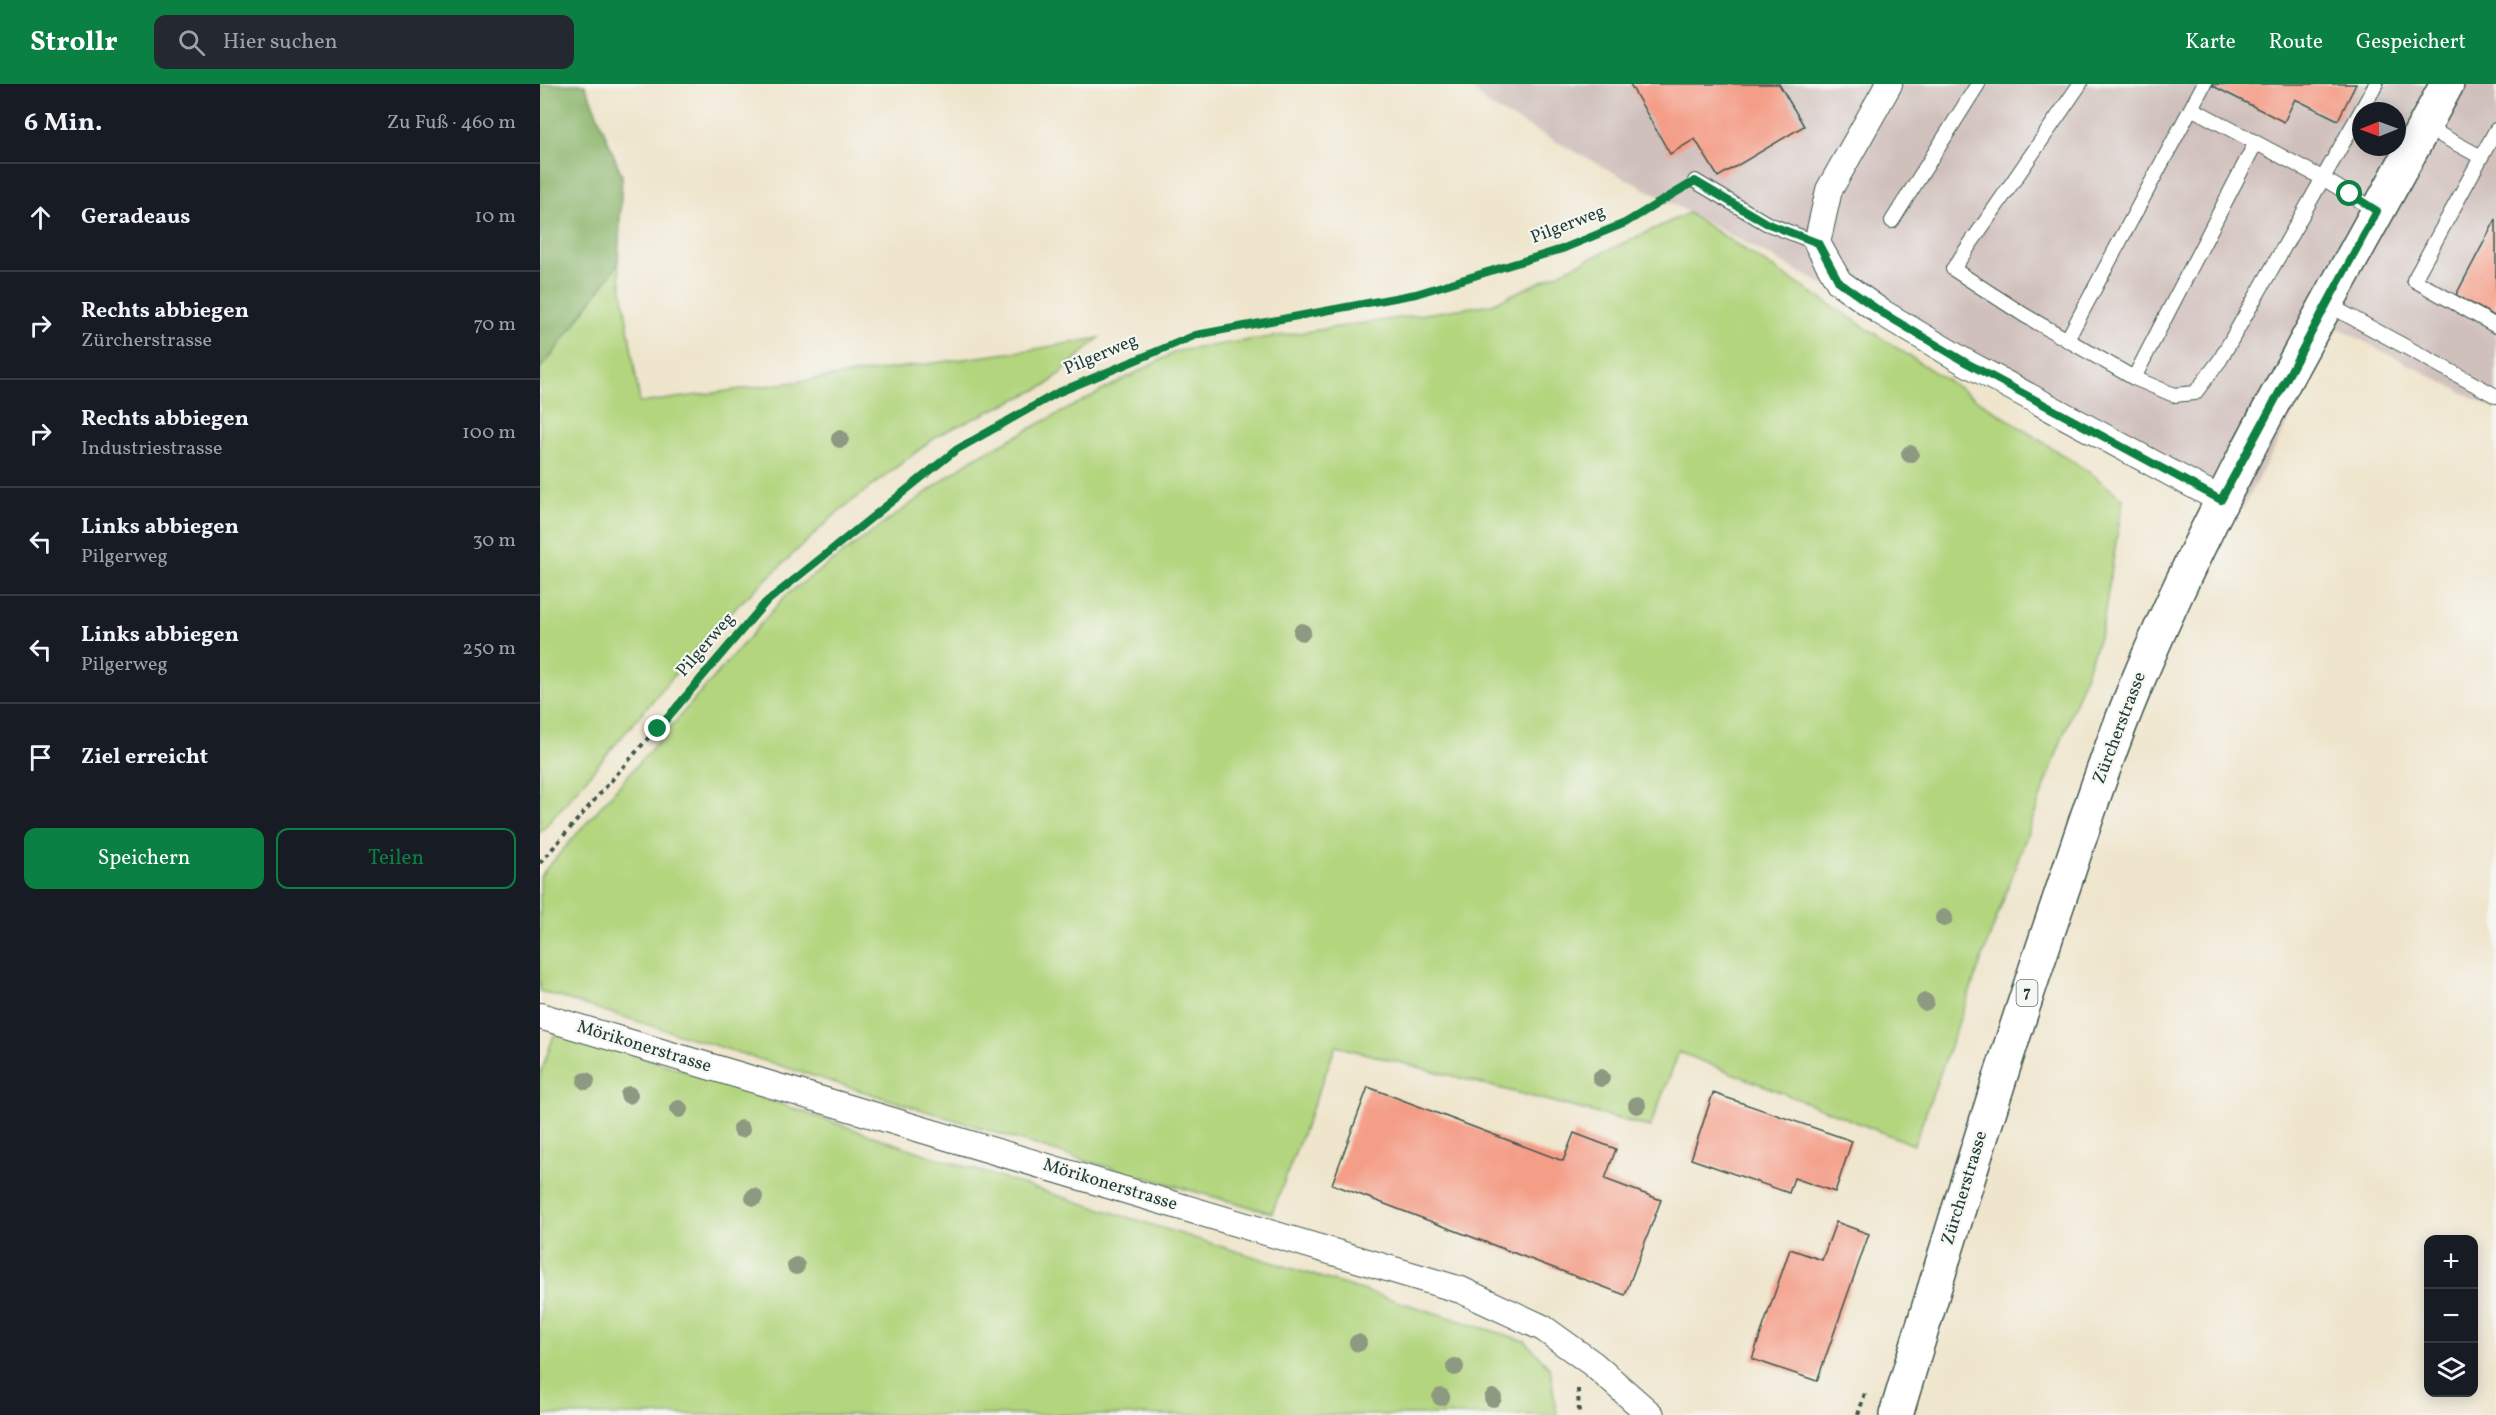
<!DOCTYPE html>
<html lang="de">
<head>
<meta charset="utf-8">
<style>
  :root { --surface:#171b24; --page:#242831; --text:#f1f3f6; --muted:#9ea1a6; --line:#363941; --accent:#0b8043 }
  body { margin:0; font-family:Vollkorn,serif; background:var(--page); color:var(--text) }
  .controls { position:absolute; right:18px; bottom:18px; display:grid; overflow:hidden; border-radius:12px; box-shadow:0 3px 15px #0003 }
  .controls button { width:54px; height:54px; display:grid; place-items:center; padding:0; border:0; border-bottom:2px solid var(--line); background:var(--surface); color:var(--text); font:30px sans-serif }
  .compass { position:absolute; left:1812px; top:18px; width:54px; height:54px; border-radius:50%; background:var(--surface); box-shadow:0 3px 15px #0003; rotate:269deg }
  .stop { position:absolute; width:18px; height:18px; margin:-14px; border:4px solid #0b8043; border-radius:50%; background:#fff }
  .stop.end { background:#0b8043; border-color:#fff; box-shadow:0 2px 6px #0008 }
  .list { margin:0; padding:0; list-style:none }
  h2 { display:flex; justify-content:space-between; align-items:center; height:78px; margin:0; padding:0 24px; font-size:26px }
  h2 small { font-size:20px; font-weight:400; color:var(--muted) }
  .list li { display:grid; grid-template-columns:39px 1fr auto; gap:18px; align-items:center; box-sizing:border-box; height:108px; padding:0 24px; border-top:2px solid var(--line) }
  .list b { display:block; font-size:22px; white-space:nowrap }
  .list p { margin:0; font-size:20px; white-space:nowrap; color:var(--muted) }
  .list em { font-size:20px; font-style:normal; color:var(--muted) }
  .actions { display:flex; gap:12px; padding:18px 24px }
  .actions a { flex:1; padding:14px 0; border:2px solid var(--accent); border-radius:12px; text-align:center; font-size:21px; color:var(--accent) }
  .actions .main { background:var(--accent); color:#fff }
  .icon { flex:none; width:33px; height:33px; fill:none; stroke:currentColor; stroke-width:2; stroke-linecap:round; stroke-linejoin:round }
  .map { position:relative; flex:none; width:1956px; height:1331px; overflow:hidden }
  header { display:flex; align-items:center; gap:36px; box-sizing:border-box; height:84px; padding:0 30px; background:var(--accent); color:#fff }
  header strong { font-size:28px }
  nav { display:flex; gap:33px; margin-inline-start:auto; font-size:21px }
  .search { width:420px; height:54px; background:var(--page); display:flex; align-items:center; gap:15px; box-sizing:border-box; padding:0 21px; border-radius:12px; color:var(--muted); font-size:22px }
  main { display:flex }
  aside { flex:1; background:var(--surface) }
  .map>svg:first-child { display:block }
  .industrial { fill:#d0c0bc; fill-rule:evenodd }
  .green { fill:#b2d57e; stroke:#688959; stroke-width:1.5 }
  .forest { fill:#8db66d; stroke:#567a50; stroke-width:1.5 }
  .building { fill:#f49d87 }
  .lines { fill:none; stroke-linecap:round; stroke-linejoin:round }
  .lane-casing { stroke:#3e564b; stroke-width:16 }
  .street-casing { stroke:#3e564b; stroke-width:28 }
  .primary-casing { stroke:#3e564b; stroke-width:36 }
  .path { stroke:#3e564b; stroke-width:4; stroke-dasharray:4.5 4.5; stroke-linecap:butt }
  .lane { stroke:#fff; stroke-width:14 }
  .street { stroke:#fff; stroke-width:26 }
  .primary { stroke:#fff; stroke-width:33 }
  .tree { fill:#8d9981 }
  .route { stroke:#0b8043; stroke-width:8 }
  .labels { text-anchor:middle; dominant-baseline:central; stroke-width:4.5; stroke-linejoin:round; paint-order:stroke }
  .shield { fill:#f6f6f2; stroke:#60746d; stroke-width:1.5 }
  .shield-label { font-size:16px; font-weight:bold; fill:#1f3d34 }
  .street-label { font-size:18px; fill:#1f3d34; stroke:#f6f6f2 }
</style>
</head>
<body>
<header>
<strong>Strollr</strong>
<div class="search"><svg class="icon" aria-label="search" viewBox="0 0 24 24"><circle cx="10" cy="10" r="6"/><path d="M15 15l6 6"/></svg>Hier suchen</div>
<nav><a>Karte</a><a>Route</a><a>Gespeichert</a></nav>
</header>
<main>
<aside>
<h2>6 Min.<small>Zu Fuß · 460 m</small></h2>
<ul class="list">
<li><svg class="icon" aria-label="ahead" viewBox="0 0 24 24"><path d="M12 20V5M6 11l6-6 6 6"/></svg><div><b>Geradeaus</b></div><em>10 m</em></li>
<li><svg class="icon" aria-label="right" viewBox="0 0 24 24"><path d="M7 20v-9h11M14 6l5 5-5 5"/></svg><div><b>Rechts abbiegen</b><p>Zürcherstrasse</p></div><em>70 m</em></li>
<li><svg class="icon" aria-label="right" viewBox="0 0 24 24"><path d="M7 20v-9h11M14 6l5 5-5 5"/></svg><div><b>Rechts abbiegen</b><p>Industriestrasse</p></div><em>100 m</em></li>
<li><svg class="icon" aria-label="left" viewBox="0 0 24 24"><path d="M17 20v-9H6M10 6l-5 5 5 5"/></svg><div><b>Links abbiegen</b><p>Pilgerweg</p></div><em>30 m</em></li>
<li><svg class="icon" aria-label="left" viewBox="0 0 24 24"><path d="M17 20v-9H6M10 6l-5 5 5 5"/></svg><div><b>Links abbiegen</b><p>Pilgerweg</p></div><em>250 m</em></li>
<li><svg class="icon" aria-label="arrive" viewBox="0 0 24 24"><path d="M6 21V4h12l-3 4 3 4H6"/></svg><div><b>Ziel erreicht</b></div></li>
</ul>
<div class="actions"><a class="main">Speichern</a><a>Teilen</a></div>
</aside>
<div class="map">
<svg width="1956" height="1331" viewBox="0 0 1956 1331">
  <rect width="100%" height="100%" fill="#f6f6f2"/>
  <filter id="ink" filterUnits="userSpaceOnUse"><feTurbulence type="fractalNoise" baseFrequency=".0167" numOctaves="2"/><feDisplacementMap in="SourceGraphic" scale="12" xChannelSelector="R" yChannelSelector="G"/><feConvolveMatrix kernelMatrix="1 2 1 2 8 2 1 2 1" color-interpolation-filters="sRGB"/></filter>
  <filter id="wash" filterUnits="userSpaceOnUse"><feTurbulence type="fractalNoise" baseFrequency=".008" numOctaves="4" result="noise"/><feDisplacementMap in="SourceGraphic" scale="24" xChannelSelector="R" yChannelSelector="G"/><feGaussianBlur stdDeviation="1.35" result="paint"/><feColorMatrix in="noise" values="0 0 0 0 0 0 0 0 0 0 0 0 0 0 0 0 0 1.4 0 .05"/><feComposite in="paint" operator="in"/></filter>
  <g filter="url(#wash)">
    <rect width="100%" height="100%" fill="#efe5cc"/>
    <path class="industrial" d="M 928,0 L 1956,0 L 1956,326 L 1798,244 L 1702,425 L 948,21 ZM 1821,27 L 1857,27 L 1857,63 L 1821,63 Z"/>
    <path class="green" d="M 1148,129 L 1549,388 L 1583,415 L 1562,545 L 1374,1061 L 1139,968 L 1110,1043 L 796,962 L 732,1129 L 550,1078 L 0,907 L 0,792 L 246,511 L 431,376 L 637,267 L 952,220 Z
      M 78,180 L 100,319 L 490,266 L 559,254 L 507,301 L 400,350 L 299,427 L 175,543 L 0,749 L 0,284 L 12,271 Z
      M 17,943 L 391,1072 L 985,1257 L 1010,1284 L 1017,1331 L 0,1331 L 0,991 Z"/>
    <path class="forest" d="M 0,0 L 45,0 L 82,92 L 78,180 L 12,271 L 0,284 Z"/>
    <g id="blocks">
      <path class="building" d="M 1090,0 L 1239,0 L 1264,42 L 1178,93 L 1155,55 L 1130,70 Z
        M 1669,0 L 1816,0 L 1798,36 L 1755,15 L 1744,38 Z
        M 1956,135 L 1956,233 L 1916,211 Z
        M 828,1003 L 1023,1077 L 1034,1049 L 1076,1065 L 1065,1095 L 1121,1116 L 1085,1211 L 792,1100 Z
        M 1173,1009 L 1312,1057 L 1295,1108 L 1254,1094 L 1249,1109 L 1151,1075 Z
        M 1296,1138 L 1329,1150 L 1277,1297 L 1212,1275 L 1250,1165 L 1282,1176 Z"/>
    </g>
  </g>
  <g filter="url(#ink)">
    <use href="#blocks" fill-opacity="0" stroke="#3e564b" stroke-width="1.5"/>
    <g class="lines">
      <g class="lane-casing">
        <path id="lane" d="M 1540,0 L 1413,185 L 1484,231 L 1594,294 L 1634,311 L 1655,309 L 1680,276 L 1821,27
          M 1651,24 L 1784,95 L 1837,127
          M 1821,27 L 1836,0
          M 1884,42 L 1941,73
          M 1956,46 L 1874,196 L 1956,242
          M 1155,97 L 1226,139 L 1277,159
          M 1352,137 L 1438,0
          M 1787,220 L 1956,312
          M 1527,256 L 1664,0
          M 1594,294 L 1715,60"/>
      </g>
      <g class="street-casing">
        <path id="street" d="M 1349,0 L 1289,106 L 1277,159 L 1299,198 L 1341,228 L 1425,278 L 1681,416
          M 0,932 L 921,1206 L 1003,1244 L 1053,1280 L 1111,1331"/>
      </g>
      <g class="primary-casing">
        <path id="primary" d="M 1356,1331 C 1408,1159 1460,988 1518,819 C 1542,748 1565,676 1594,606 C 1681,396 1800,201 1907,0"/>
      </g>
      <path class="path" d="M 0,779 L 225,519 L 416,366 L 517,309 L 656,251 L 876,210 L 1021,165 L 1085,139 L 1138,107
        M 1038,1305 L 1039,1331
        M 1318,1331 L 1326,1306"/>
      <use href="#lane" class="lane"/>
      <use href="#street" class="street"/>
      <use href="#primary" class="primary"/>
    </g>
    <g class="tree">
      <circle cx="300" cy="355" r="9"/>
      <circle cx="1370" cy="370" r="9"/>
      <circle cx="762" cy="548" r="9"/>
      <circle cx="1404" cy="834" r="9"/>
      <circle cx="1385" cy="918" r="9"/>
      <circle cx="1061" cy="994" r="9"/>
      <circle cx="46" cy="997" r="9"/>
      <circle cx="89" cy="1011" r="9"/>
      <circle cx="1097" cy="1021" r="9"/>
      <circle cx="139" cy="1025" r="9"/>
      <circle cx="201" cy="1045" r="9"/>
      <circle cx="214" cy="1113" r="9"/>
      <circle cx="256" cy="1182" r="9"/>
      <circle cx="818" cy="1259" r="9"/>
      <circle cx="915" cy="1283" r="9"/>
      <circle cx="901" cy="1313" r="9"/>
      <circle cx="953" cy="1314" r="9"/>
    </g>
  </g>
  <g class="lines" filter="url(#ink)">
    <path class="route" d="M 118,645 L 225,519 L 416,366 L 517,309 L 656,251 L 876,210 L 1022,165 L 1085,139 L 1155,97 L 1226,139 L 1278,159 L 1299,198 L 1341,228 L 1425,278 L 1681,416 L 1837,127 L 1810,110"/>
  </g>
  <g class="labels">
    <rect class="shield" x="1476.5" y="896" width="21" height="26" rx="4.5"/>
    <g class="shield-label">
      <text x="1487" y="909">7</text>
    </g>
    <g class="street-label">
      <text transform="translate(1028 141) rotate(-21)">Pilgerweg</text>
      <text transform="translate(561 271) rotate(-23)">Pilgerweg</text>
      <text transform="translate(166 561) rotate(-49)">Pilgerweg</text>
      <text transform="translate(1580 644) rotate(-69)">Zürcherstrasse</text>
      <text transform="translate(104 963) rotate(17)">Mörikonerstrasse</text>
      <text transform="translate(570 1101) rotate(17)">Mörikonerstrasse</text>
      <text transform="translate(1425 1104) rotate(-73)">Zürcherstrasse</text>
    </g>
  </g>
</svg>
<div class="controls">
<button>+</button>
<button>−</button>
<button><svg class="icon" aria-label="layers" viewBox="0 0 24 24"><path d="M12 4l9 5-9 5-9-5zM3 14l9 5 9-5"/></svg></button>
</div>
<svg class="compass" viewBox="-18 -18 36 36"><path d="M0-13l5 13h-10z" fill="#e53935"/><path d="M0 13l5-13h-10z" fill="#9ea1a6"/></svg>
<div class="stop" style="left:1810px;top:110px"></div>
<div class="stop end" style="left:118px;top:645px"></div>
</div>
</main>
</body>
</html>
